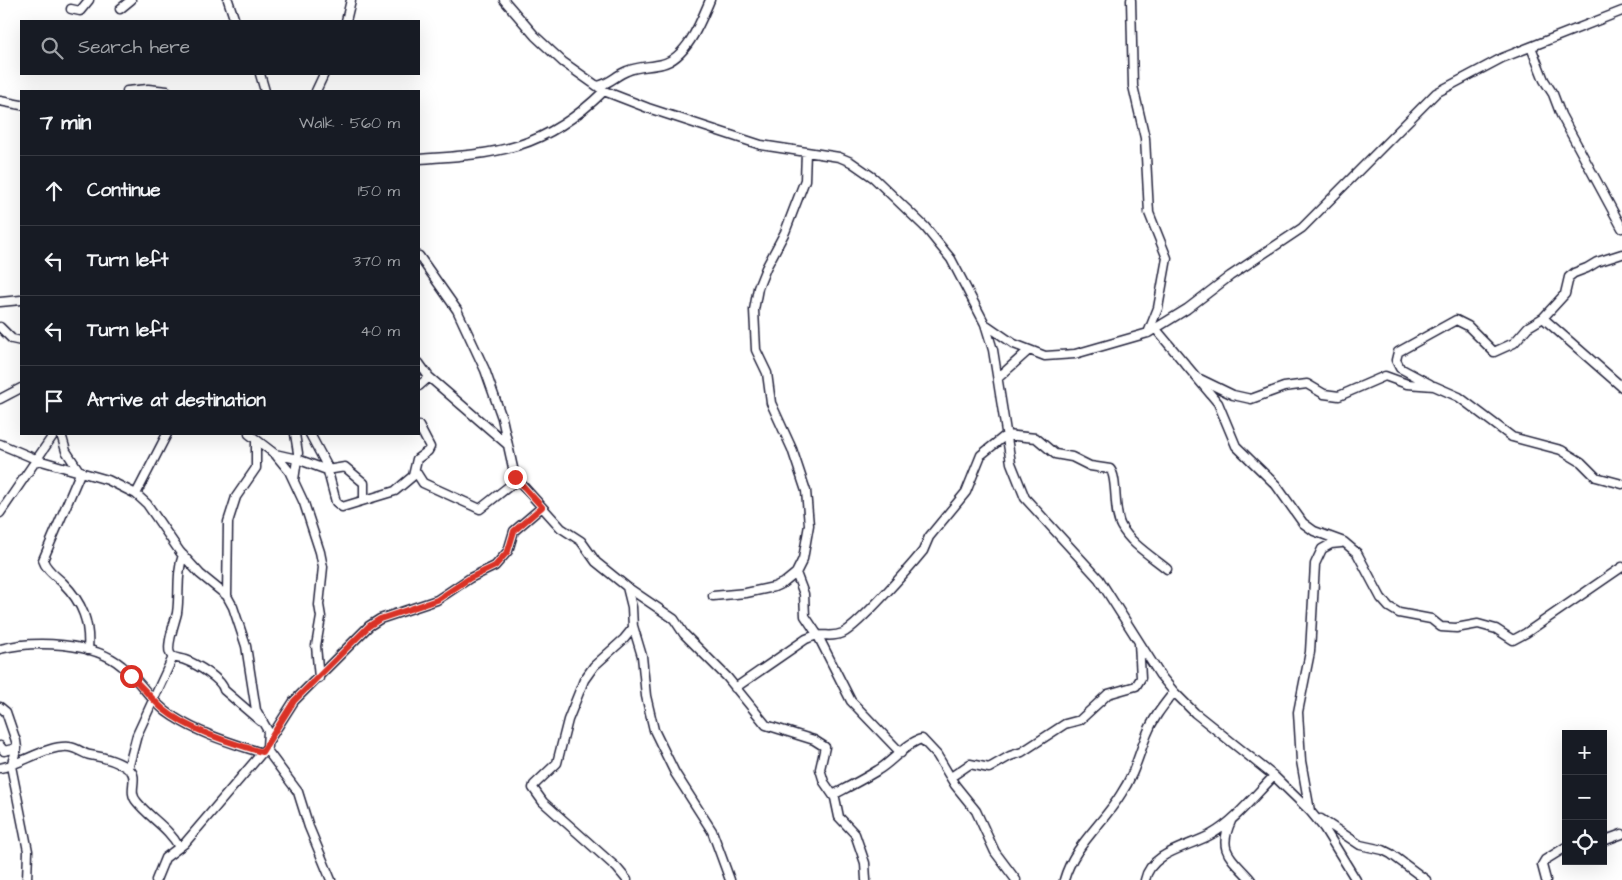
<!DOCTYPE html>
<html lang="en">
<head>
<meta charset="utf-8">
<style>
  :root { --surface:#171b24; --page:#242831; --text:#f1f3f6; --muted:#9ea1a6; --line:#363941 }
  body { margin:0; font-family:"Architects Daughter",sans-serif; background:var(--page); color:var(--text) }
  .controls { position:absolute; right:15px; bottom:15px; display:grid; overflow:hidden; border-radius:0px; box-shadow:0 5px 20px #0002 }
  .controls button { width:45px; height:45px; display:grid; place-items:center; padding:0; border:0; border-bottom:1px solid var(--line); background:var(--surface); color:var(--text); font:25px sans-serif }
  .stop { position:absolute; width:15px; height:15px; margin:-11px; border:4px solid #d93025; border-radius:50%; background:#fff }
  .stop.end { background:#d93025; border-color:#fff; box-shadow:0 1px 5px #0008 }
  .list { margin:0; padding:0; list-style:none }
  h2 { display:flex; justify-content:space-between; align-items:center; height:65px; margin:0; padding:0 20px; font-size:21px }
  h2 small { font-size:16px; font-weight:400; color:var(--muted) }
  .list li { display:grid; grid-template-columns:32px 1fr auto; gap:15px; align-items:center; box-sizing:border-box; height:70px; padding:0 20px; border-top:1px solid var(--line) }
  .list b { display:block; font-size:19px; white-space:nowrap }
  .list em { font-size:16px; font-style:normal; color:var(--muted) }
  .icon { flex:none; width:28px; height:28px; fill:none; stroke:currentColor; stroke-width:2; stroke-linecap:round; stroke-linejoin:round }
  .map { position:relative; flex:none; width:1622px; height:880px; overflow:hidden }
  .search { position:absolute; background:var(--surface); box-shadow:0 5px 20px #0002; left:20px; top:20px; width:400px; height:55px; display:flex; align-items:center; gap:12px; box-sizing:border-box; padding:0 18px; border-radius:0px; color:var(--muted); font-size:19px }
  .panel { position:absolute; background:var(--surface); box-shadow:0 5px 20px #0002; left:20px; top:90px; width:400px; height:345px; border-radius:0px }
  .map>svg:first-child { display:block }
  .lines { fill:none; stroke-linecap:round; stroke-linejoin:round }
  .street-casing { stroke:#22223b; stroke-width:11 }
  .street { stroke:#fff; stroke-width:8 }
  .route { stroke:#d93025; stroke-width:6 }
</style>
</head>
<body>
<div class="map">
<svg width="1622" height="880" viewBox="0 0 1622 880">
  <rect width="100%" height="100%" fill="#fff"/>
  <filter id="ink" filterUnits="userSpaceOnUse"><feTurbulence type="fractalNoise" baseFrequency=".02" numOctaves="2"/><feDisplacementMap in="SourceGraphic" scale="10" xChannelSelector="R" yChannelSelector="G"/><feConvolveMatrix kernelMatrix="1 2 1 2 8 2 1 2 1" color-interpolation-filters="sRGB"/></filter>
  <g filter="url(#ink)">
    <g class="lines">
      <g class="street-casing">
        <path id="street" d="M 228,0 L 235,21
          M 504,0 L 535,36 L 563,62 L 604,91 L 648,108 L 761,145 L 839,157 L 851,162 L 874,178 L 925,227 L 951,259 L 985,324 L 993,350 L 1011,463 L 1025,498 L 1099,579 L 1160,675 L 1174,692 L 1195,713 L 1274,776 L 1310,811 L 1324,828 L 1356,880
          M 1131,0 L 1133,86 L 1145,138 L 1149,213 L 1167,258 L 1158,308 L 1148,333
          M 71,9 L 80,11 L 89,0
          M 120,9 L 131,0
          M 346,21 L 351,0
          M 1531,47 L 1544,80 L 1553,94 L 1561,115 L 1622,228
          M 260,74 L 265,91
          M 597,86 C 610,84 616,75 627,71 C 638,66 651,67 662,64 C 687,58 701,21 710,0
          M 127,91 L 148,89 L 167,91
          M 316,91 L 324,74
          M 0,101 L 21,105
          M 419,159 C 498,154 544,150 604,91
          M 419,256 L 457,310 L 485,370 L 502,418 L 515,477 L 561,528 L 581,541 L 596,562 L 627,587 L 632,607 L 633,628 L 624,639 L 594,666 L 584,680 L 568,720 L 557,763 L 534,785 L 533,788 L 543,802 L 617,868 L 627,880
          M 0,302 L 21,300
          M 1543,318 L 1622,387
          M 985,324 L 1014,344 L 1045,356 L 1075,354 L 1148,333 L 1187,309 L 1230,276 L 1302,228 L 1436,93 L 1502,58 L 1622,11
          M 0,327 L 12,339 L 21,341
          M 1155,328 L 1218,403 L 1236,446 L 1276,485 L 1303,523 L 1314,531 L 1344,542 L 1357,553 L 1381,598 L 1389,607 L 1399,613 L 1431,619 L 1441,627 L 1456,628 L 1478,624 L 1496,629 L 1513,640 L 1526,633 L 1622,567
          M 419,363 L 429,377 L 508,445
          M 998,378 L 1029,350
          M 1200,379 L 1233,395 L 1251,399 L 1284,387 L 1307,384 L 1324,394 L 1339,396 L 1385,376 L 1407,384 L 1434,386 L 1459,397 L 1512,437 L 1561,450 L 1581,462 L 1596,477 L 1622,484
          M 1430,384 L 1400,368 L 1396,360 L 1398,352 L 1456,320 L 1468,326 L 1494,352 L 1514,343 L 1528,327 L 1543,318 L 1565,294 L 1569,277 L 1574,273 L 1587,268 L 1597,262 L 1622,254
          M 419,386 L 429,377
          M 0,399 L 21,388
          M 61,434 L 66,451 L 79,471
          M 249,434 L 275,454 L 289,471 L 304,503 L 320,552 L 323,567 L 319,605 L 321,617 L 316,646 L 319,678
          M 310,434 L 326,464 L 336,502 L 342,507 L 395,491 L 413,476 L 417,459 L 428,451 L 430,447 L 419,426
          M 0,444 L 38,460 L 108,480 L 136,494 L 147,504 L 180,552 L 200,574 L 227,596 L 233,607 L 246,646 L 256,710 L 268,731 L 267,747 L 185,843 L 165,858 L 156,880
          M 275,454 L 297,459 L 327,470 L 345,467 L 364,483 L 364,500
          M 81,471 L 43,560 C 46,570 56,576 63,583 C 83,603 90,623 88,650
          M 416,472 L 423,483 L 480,509 L 517,480
          M 294,480 L 298,453 L 295,434
          M 136,494 L 167,434
          M 0,513 L 54,434
          M 183,555 C 176,574 180,594 177,613 C 175,622 165,648 171,655 C 174,659 181,658 185,660 C 196,664 222,679 224,690 L 260,721
          M 796,573 L 804,594 L 805,616 L 817,634 L 851,701 L 901,753
          M 627,587 L 674,619 L 684,634 L 727,677 L 766,725 L 814,740 L 825,747 L 820,769 L 824,782 L 835,798 L 839,817 L 855,834 L 865,863 L 866,880
          M 227,596 L 228,522 L 236,497 L 256,468 L 256,441
          M 713,596 L 746,593 L 774,587 L 785,582 L 796,573 L 803,559 L 809,525 L 806,491 L 792,449 L 771,403 L 767,373 L 756,350 L 754,310 L 758,288 L 766,268 L 785,232 L 805,180 L 806,152
          M 633,626 L 642,656 L 646,696 L 654,730 L 675,773 L 712,831 L 730,880
          M 0,649 C 34,640 94,642 122,666 C 141,681 152,704 174,717 C 200,734 232,743 262,753
          M 735,688 L 806,639 C 822,631 829,639 843,633 C 860,624 909,568 923,551 L 929,537 L 966,492 L 981,455 L 1006,435 L 1036,438 L 1055,454 L 1072,457 L 1090,466 L 1110,469 C 1118,477 1113,512 1121,526 C 1131,544 1151,556 1167,569
          M 0,707 L 6,712 L 16,741 L 17,748 L 11,766 L 28,851 L 27,880
          M 268,742 L 294,701 L 369,626 L 380,619 L 437,600 L 470,578 L 495,566 L 508,551 L 514,531 L 542,507
          M 0,746 L 4,751 L 17,748
          M 266,749 L 298,792 L 309,827 L 331,880
          M 0,768 C 23,764 46,745 69,747 C 78,748 83,754 90,755 C 103,757 120,762 130,770 C 139,778 127,791 137,802 C 150,818 169,828 179,847
          M 128,769 L 137,735 L 173,657
          M 951,777 L 970,764 L 989,768 L 1010,756 L 1022,752 L 1065,724 L 1080,720 L 1108,694 L 1136,686 L 1141,678 L 1139,643
          M 833,795 C 848,787 864,779 878,770 C 892,762 907,742 922,739 L 937,755 L 955,785 L 976,811 L 995,852 L 1016,880
          M 1310,811 L 1301,761 L 1298,712 L 1310,652 L 1315,564 L 1322,549 L 1331,544 L 1341,543
          M 1321,819 L 1360,845 L 1383,850 L 1391,854 L 1426,880
          M 1231,821 C 1217,852 1231,857 1251,880
          M 1603,841 L 1622,834
          M 1064,880 C 1074,845 1103,824 1121,794 C 1135,773 1138,756 1147,734 C 1153,718 1164,705 1174,692
          M 1145,880 C 1151,851 1190,847 1212,834 C 1235,821 1255,795 1274,776
          M 1546,880 L 1542,865 L 1545,860 L 1566,847"/>
      </g>
      <use href="#street" class="street"/>
    </g>
  </g>
  <g class="lines" filter="url(#ink)">
    <path class="route" d="M 131,676 C 142,687 152,699 163,709 C 188,730 231,743 262,752 L 294,701 L 369,626 L 380,619 L 437,600 L 470,578 L 495,566 L 508,551 L 514,531 L 542,507 L 515,477"/>
  </g>
</svg>
<div class="controls">
<button>+</button>
<button>−</button>
<button><svg class="icon" aria-label="locate" viewBox="0 0 24 24"><circle cx="12" cy="12" r="6"/><path d="M12 2v4M12 18v4M2 12h4M18 12h4"/></svg></button>
</div>
<div class="stop" style="left:131px;top:676px"></div>
<div class="stop end" style="left:515px;top:477px"></div>
<div class="search"><svg class="icon" aria-label="search" viewBox="0 0 24 24"><circle cx="10" cy="10" r="6"/><path d="M15 15l6 6"/></svg>Search here</div>
<section class="panel">
<h2>7 min<small>Walk · 560 m</small></h2>
<ul class="list">
<li><svg class="icon" aria-label="ahead" viewBox="0 0 24 24"><path d="M12 20V5M6 11l6-6 6 6"/></svg><div><b>Continue</b></div><em>150 m</em></li>
<li><svg class="icon" aria-label="left" viewBox="0 0 24 24"><path d="M17 20v-9H6M10 6l-5 5 5 5"/></svg><div><b>Turn left</b></div><em>370 m</em></li>
<li><svg class="icon" aria-label="left" viewBox="0 0 24 24"><path d="M17 20v-9H6M10 6l-5 5 5 5"/></svg><div><b>Turn left</b></div><em>40 m</em></li>
<li><svg class="icon" aria-label="arrive" viewBox="0 0 24 24"><path d="M6 21V4h12l-3 4 3 4H6"/></svg><div><b>Arrive at destination</b></div></li>
</ul>
</section>
</div>
</body>
</html>
